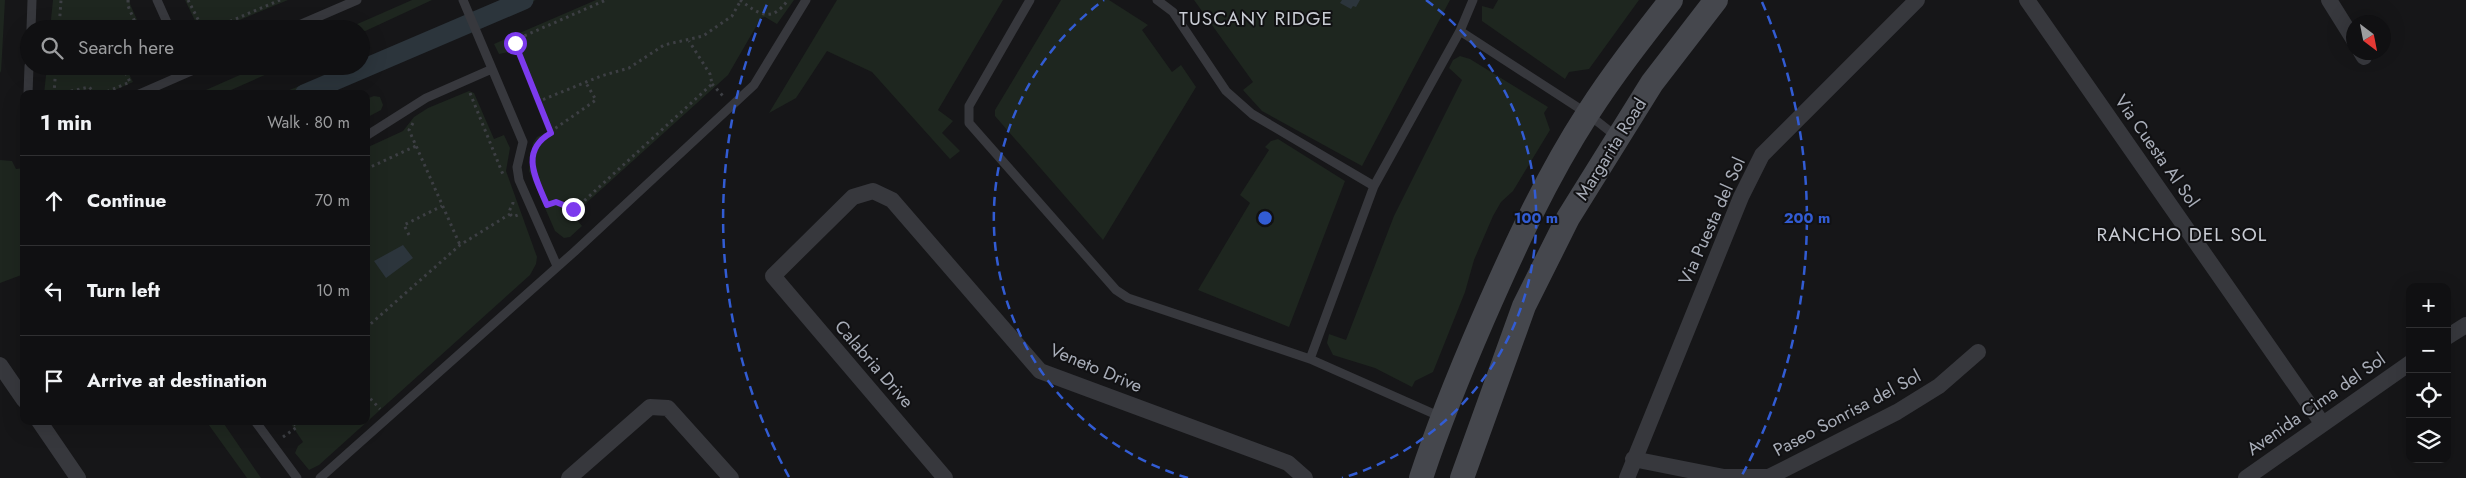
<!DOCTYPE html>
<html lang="en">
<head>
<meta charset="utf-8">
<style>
  :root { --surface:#101012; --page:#19191b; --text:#f1f3f6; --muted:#9c9d9f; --line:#303032 }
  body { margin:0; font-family:Jost,sans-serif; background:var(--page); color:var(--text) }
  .controls { position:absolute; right:15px; bottom:15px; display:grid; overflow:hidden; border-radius:10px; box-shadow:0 5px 20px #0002 }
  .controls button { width:45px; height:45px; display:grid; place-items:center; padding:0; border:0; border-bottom:1px solid var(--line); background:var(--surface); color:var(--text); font:25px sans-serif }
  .compass { position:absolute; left:2346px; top:15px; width:45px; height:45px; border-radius:50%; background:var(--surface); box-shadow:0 5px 20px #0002; rotate:148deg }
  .stop { position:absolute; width:15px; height:15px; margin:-11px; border:4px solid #7c3aed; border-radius:50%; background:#fff }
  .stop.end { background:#7c3aed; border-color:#fff; box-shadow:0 1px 5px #0008 }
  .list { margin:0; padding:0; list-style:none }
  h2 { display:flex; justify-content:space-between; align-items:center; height:65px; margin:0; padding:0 20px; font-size:21px }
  h2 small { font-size:16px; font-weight:400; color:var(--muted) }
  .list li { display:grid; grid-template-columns:32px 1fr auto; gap:15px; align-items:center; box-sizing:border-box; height:90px; padding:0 20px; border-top:1px solid var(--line) }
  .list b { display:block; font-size:19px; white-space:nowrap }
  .list em { font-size:16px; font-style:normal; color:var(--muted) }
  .icon { flex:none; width:28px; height:28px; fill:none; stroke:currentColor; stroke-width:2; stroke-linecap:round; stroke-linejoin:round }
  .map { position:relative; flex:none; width:2466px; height:478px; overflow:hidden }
  .search { position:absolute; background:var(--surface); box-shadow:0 5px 20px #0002; left:20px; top:20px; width:350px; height:55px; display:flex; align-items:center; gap:12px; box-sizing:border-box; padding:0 18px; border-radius:28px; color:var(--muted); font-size:19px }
  .panel { position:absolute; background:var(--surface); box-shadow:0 5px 20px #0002; left:20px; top:90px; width:350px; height:335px; border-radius:10px }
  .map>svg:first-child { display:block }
  .green { fill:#1e261f }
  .water { fill:#2c353c }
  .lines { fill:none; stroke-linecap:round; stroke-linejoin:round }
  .canal { stroke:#2c353c; stroke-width:19 }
  .path { stroke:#3d3f44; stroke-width:3; stroke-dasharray:2.5 4; stroke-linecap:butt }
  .lane { stroke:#37383d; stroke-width:9 }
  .street { stroke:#37383d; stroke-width:16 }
  .secondary { stroke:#45474d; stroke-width:24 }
  .route { stroke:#7c3aed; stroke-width:6 }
  .ring { fill:none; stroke:#325cd3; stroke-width:2.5; stroke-dasharray:9 6 }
  .labels { text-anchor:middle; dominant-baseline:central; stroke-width:4; stroke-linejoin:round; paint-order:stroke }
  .street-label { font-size:18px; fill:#a8adb8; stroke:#111113 }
  .neighbourhood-label { font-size:19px; letter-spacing:1px; fill:#c9ccd4; stroke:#111113 }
  .centre { fill:#325cd3; stroke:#111113; stroke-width:2.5 }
  .ring-label { font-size:15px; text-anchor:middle; font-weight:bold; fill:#325cd3; stroke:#111113; stroke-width:4; stroke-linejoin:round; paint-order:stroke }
</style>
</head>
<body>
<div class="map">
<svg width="2466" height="478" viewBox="0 0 2466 478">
  <rect width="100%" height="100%" fill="#161618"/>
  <path class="green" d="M 0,0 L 5,0 L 1,73 L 0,71 Z
    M 53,0 L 130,0 L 130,4 L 141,29 L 50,29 Z
    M 185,0 L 288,0 L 218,29 L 199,29 Z
    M 412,0 L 432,0 L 361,33 L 361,29 L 346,29 Z
    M 509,0 L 536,0 L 313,94 L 279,94 L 351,66 L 361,66 L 361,62 Z
    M 596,0 L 794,0 L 777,24 L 765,17 L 761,18 L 728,75 L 573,215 L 582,226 L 570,237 L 564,238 L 555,231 L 529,171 L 533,143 L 537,137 L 547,132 L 516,54 L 513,51 L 499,54 L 494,44 Z
    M 837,0 L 1003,0 L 938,110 L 953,121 L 942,133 L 960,151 L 950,159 L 872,72 L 827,51 L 796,98 L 769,113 Z
    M 1061,0 L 1109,0 L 1148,25 L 1142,30 L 1172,72 L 1181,65 L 1196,87 L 1103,240 L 995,116 L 995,110 Z
    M 1194,0 L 1450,0 L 1362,166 L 1262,111 L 1243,90 L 1253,82 Z
    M 1498,0 L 1639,0 L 1589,69 L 1569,72 L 1565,79 L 1482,21 L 1482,6 L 1493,9 Z
    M 1460,56 L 1470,59 L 1548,107 L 1544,113 L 1550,130 L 1513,191 L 1501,202 L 1493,216 L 1474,260 L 1465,292 L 1433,372 L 1415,381 L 1412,387 L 1375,368 L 1333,355 L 1327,343 L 1329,334 L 1346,340 L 1394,216 L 1462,80 L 1449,68 L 1453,60 Z
    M 47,66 L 133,66 L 128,72 L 133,82 L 106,94 L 92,94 L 90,89 L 68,94 L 44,94 Z
    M 260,66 L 285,66 L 222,94 L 197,94 Z
    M 469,91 L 474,93 L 494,139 L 504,135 L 510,148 L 506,171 L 537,257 L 536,264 L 530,275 L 319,465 L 309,470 L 295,453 L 298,446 L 303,442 L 289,421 L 366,421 L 366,148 L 403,131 L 414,117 L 428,108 Z
    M 374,96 L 380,97 L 383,105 L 381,110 L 366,118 L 366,99 Z
    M 1278,139 L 1345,181 L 1289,327 L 1198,290 L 1250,203 L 1240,195 L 1269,150 L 1265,147 L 1271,141 Z
    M 0,160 L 12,161 L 16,169 L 24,168 L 24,274 L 0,283 Z
    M 206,421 L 222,421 L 261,478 L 247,478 Z"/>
  <path class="water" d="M 1342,0 L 1360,0 L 1356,7 L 1353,6 L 1351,9 L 1340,3 Z
    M 403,245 L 413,258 L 386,278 L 374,261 Z"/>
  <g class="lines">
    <path class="canal" d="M 304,94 L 524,0"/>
    <path class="path" d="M 128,0 L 128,6 L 138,29
      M 188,0 L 203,29
      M 740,0 C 760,15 771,23 788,0
      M 59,29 L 61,0
      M 212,29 L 280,0
      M 56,66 L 54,93 L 57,94
      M 712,84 L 723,96
      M 470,93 L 504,177
      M 58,94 L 89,87 L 96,94
      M 101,94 L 130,82 L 125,72 L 128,66
      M 537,102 L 601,76 L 629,68 L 664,45 L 703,36 L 732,16 L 741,0
      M 413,123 L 409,130 L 460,245
      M 551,133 L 515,46 L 515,40 L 606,0
      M 536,145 L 540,139 L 596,100 L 586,83
      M 533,166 L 547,205 C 558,201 565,203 574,210 L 712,84 L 710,74 L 689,41
      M 366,169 L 416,146
      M 513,202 C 513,208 505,211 513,217 L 520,214
      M 409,235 L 404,225 L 442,206
      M 366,328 L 460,245 L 510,214
      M 366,394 L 380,409
      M 283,437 L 297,427 L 292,421"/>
    <path class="lane" d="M 157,0 L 170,29
      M 463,0 L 523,142 L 517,167 L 519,180 L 557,266
      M 1030,0 L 969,106 L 969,123 L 1116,290 L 1128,298 L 1310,359 L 1441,417
      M 1157,0 L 1173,12 L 1226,91 L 1252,114 L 1374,186
      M 31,29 L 32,0
      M 290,29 L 357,0
      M 1460,31 L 1588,114 L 1617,137
      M 28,94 L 29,66
      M 139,94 L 203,66
      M 366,136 L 426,98 L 492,69
      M 1310,359 L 1374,186 L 1460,31 L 1473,0
      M 255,421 L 297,478
      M 320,478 L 573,253 L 754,85 L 806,0"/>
    <path class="street" d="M 2027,0 L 2322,423
      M 2329,0 L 2354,40
      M 2361,52 L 2364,57
      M 2447,337 L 2466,325
      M 0,365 L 24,400
      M 39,421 L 78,478
      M 1633,459 L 1724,477 L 1769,477 L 1897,412 L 1939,386 L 1978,352
      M 569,478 L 650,407 L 668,408 L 731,478
      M 945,478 L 773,276 L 853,197 L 873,191 L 892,200 L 1040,371 L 1288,463 L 1305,478
      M 1627,478 L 1741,197 L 1762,155 L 1917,0
      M 2246,478 L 2410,363"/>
    <path class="secondary" d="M 1421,478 C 1439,423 1460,372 1483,319 C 1514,248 1546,178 1588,113 C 1613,74 1642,37 1671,0
      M 1462,478 L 1524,306 L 1568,218 L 1652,83 L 1716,0"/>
  </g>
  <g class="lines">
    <path class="route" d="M 515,43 L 551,133 C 519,151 536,179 547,205 L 556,202 L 573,209"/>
  </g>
  <g class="ring">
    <path d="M1188 478A271 271 0 0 1 1104 0M1426 0A271 271 0 0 1 1342 478"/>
    <path d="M789 477A542 542 0 0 1 768 2M1762 2A542 542 0 0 1 1741 477"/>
  </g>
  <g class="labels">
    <g class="street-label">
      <text transform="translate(1611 149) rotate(-58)">Margarita Road</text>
      <text transform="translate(2157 151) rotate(55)">Via Cuesta Al Sol</text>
      <text transform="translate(1712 221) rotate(-66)">Via Puesta del Sol</text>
      <text transform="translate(874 364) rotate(49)">Calabria Drive</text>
      <text transform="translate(1096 368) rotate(23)">Veneto Drive</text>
      <text transform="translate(2316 404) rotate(-35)">Avenida Cima del Sol</text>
      <text transform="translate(1847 413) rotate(-28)">Paseo Sonrisa del Sol</text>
    </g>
    <g class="neighbourhood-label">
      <text x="1256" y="18">TUSCANY RIDGE</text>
      <text x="2182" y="234">RANCHO DEL SOL</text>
    </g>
  </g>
  <circle cx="1265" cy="218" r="8" class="centre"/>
  <g class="ring-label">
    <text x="1536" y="223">100 m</text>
    <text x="1807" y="223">200 m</text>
  </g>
</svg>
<div class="controls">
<button>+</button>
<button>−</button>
<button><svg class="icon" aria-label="locate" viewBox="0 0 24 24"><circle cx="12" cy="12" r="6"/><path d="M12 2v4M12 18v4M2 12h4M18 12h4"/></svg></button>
<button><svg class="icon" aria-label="layers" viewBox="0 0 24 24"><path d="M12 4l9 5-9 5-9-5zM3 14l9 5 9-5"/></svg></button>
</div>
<svg class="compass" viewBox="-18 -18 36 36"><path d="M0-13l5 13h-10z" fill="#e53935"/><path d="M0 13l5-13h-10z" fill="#9c9d9f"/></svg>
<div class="stop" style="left:515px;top:43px"></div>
<div class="stop end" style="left:573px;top:209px"></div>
<div class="search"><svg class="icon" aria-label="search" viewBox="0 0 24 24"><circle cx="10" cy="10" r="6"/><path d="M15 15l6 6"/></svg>Search here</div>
<section class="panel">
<h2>1 min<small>Walk · 80 m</small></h2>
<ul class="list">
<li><svg class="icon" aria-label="ahead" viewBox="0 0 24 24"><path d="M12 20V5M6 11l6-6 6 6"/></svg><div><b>Continue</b></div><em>70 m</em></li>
<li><svg class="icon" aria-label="left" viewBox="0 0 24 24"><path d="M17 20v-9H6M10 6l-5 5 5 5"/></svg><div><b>Turn left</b></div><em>10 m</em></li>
<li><svg class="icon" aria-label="arrive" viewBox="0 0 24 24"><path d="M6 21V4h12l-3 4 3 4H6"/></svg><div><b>Arrive at destination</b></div></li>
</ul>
</section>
</div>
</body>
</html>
